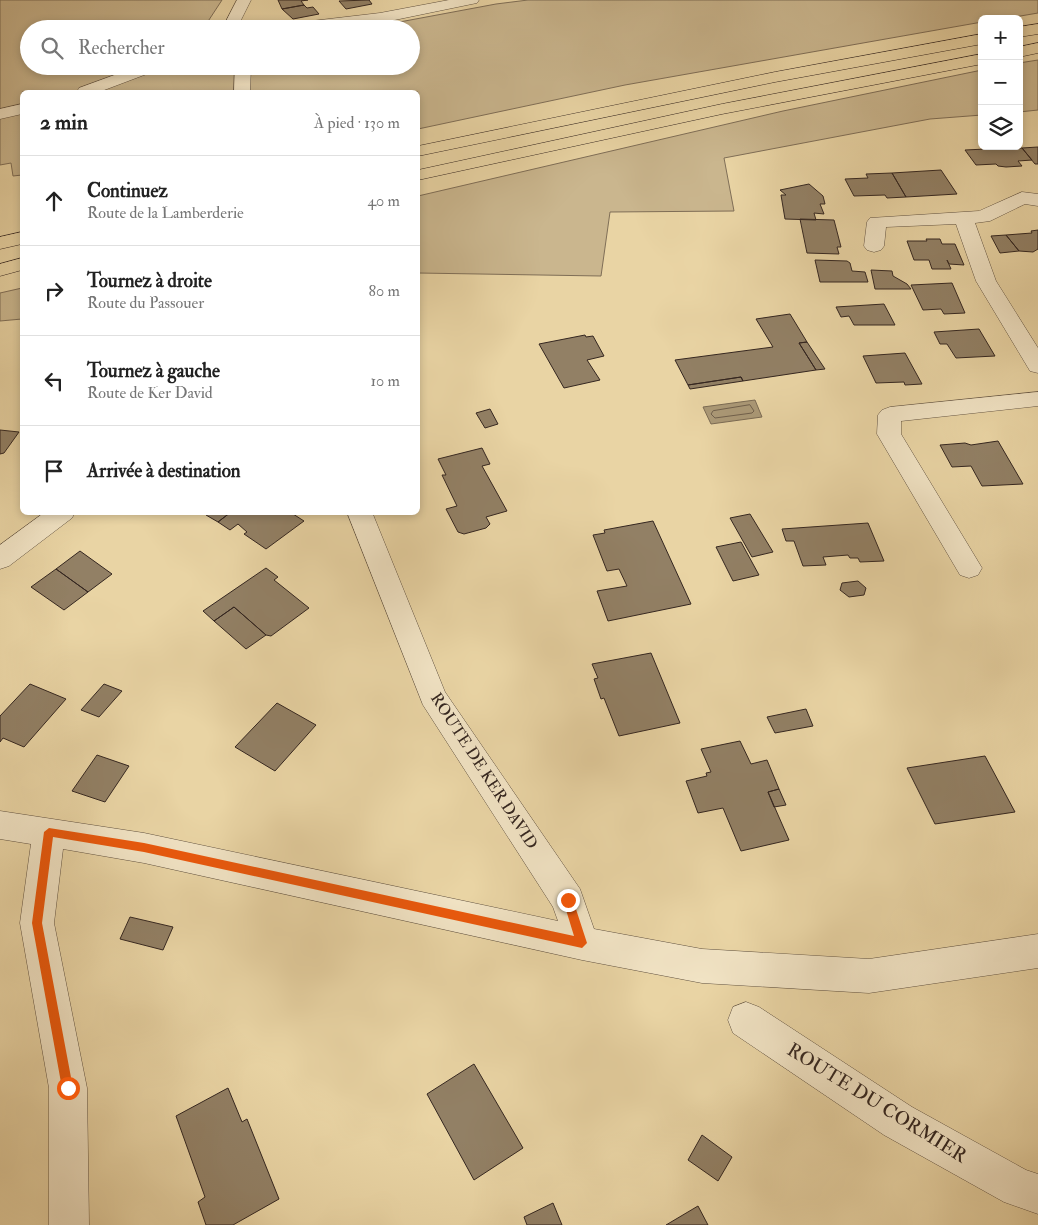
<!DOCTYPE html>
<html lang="fr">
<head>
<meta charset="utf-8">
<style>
  :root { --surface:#fff; --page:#f2f2f2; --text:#222; --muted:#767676; --line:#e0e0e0 }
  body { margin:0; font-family:"IM FELL Double Pica",serif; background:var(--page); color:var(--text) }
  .controls { position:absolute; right:15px; top:15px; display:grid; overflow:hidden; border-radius:8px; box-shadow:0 2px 8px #0003 }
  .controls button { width:45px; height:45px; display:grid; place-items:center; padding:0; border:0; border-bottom:1px solid var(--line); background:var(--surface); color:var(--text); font:25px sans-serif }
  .stop { position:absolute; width:15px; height:15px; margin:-11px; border:4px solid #ea580c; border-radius:50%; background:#fff }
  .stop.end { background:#ea580c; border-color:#fff; box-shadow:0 1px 5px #0008 }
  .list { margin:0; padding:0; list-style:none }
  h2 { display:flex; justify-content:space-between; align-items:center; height:65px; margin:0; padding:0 20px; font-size:21px }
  h2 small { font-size:16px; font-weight:400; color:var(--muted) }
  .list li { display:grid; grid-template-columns:32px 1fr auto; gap:15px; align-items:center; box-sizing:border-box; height:90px; padding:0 20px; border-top:1px solid var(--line) }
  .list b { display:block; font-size:19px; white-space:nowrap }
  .list p { margin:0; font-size:16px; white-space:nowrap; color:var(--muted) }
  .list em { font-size:16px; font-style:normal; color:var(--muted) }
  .icon { flex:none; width:28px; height:28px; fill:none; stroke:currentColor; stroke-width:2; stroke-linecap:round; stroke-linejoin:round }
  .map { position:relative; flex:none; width:1038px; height:1225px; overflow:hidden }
  .search { position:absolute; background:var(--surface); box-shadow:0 2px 8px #0003; left:20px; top:20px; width:400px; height:55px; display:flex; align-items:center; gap:12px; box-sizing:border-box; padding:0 18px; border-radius:28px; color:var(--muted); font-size:19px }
  .panel { position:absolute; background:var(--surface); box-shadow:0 2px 8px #0003; left:20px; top:90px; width:400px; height:425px; border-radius:8px }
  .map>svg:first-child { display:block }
  .green { fill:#cab68e; stroke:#7f6e57 }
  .water { fill:#ab9977; stroke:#7b6b54 }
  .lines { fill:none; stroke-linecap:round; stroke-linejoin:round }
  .shore { stroke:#70604c; stroke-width:1 }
  .building { fill:#928065; stroke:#342620 }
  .minor-casing { stroke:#615241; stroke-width:1 }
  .highway-casing { stroke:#342620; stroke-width:1 }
  .minor { fill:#f1e3c4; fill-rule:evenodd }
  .highway { fill:#e9d4a4; fill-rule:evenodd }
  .route { fill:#ea580c }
  .labels { text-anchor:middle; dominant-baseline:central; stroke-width:5; stroke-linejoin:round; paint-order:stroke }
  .street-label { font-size:16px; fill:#342620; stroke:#f1e3c4 }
  .near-street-label { font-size:19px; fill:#342620; stroke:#f1e3c4 }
</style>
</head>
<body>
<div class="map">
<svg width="1038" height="1225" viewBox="0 0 1038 1225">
  <rect width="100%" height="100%" fill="#e9d4a4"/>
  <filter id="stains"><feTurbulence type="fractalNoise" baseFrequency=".004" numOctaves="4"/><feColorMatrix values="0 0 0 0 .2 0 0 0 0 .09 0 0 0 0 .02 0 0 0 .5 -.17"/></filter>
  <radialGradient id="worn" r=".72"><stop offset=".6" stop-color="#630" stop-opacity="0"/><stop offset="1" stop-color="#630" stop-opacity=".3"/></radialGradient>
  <path class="green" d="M 0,0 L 222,0 L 203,29 L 29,29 L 29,66 L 411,66 L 411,29 L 362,29 L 496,4 L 528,0 L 1038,0 L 1038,13 L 1003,19 L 982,19 L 982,22 L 625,85 L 418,129 L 418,92 L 22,92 L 22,175 L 13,176 L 11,163 L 0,165 Z
    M 1038,60 L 1038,110 L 1019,112 L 1019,63 Z
    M 982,70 L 982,115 L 930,119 L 724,158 L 734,211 L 610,212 L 601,276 L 418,273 L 418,196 L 783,111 Z
    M 22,288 L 22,319 L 0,321 L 0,293 Z"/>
  <path class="water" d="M 755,400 L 762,417 L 711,424 L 703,407 Z"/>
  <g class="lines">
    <path class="shore" d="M 750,405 L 754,411 L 752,413 L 715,418 L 711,414 L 713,411 Z"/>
  </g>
  <path class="building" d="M 278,0 L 308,0 L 301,1 L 304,5 L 282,9 Z
    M 369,0 L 372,4 L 346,9 L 339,1 Z
    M 304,5 L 307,8 L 313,7 L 319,14 L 293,19 L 282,9 Z
    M 1038,147 L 1038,164 L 1035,164 L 1022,148 Z
    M 1007,148 L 1022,148 L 1032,160 L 1018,161 L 1022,166 L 1006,167 L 998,166 L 996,164 L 976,165 L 965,150 Z
    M 941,170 L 957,194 L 906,197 L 892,173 Z
    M 892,173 L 906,197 L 887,198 L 885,195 L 854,196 L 845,179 L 868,178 L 866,174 Z
    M 809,184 L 823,196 L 825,204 L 820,204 L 824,214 L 814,213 L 816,220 L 785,219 L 781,195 L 786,195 L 780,190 Z
    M 800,219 L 834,220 L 841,247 L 837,247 L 839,254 L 807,253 Z
    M 1038,230 L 1038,249 L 1033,252 L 1019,251 L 1006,235 L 1032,233 L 1031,231 Z
    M 1006,235 L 1019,251 L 1000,253 L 991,236 Z
    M 926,239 L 940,239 L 942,244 L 955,244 L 964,265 L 949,264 L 947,260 L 951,269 L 932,269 L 929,260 L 914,260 L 907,241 L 927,241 Z
    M 815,260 L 847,261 L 850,263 L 852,271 L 865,272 L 868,282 L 820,282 Z
    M 871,270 L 892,271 L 893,276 L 907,284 L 911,289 L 875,289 Z
    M 952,283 L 965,313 L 944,314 L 941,309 L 923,310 L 911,285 Z
    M 884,304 L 895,325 L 854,325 L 849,316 L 841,317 L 836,307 Z
    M 790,314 L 807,342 L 799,343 L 816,370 L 743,381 L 741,377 L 688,385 L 675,360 L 773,347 L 756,319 Z
    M 979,329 L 995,356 L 956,358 L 947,344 L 940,344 L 934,332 Z
    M 585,335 L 586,337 L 593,336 L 604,356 L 587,360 L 600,380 L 564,388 L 539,344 Z
    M 807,342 L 825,369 L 816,370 L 799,343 Z
    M 905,353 L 922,384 L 905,385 L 904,382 L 876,383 L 863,356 Z
    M 741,377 L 743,381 L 690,389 L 688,385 Z
    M 490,409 L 498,424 L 485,428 L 476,413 Z
    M 0,430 L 19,432 L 4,453 L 0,454 Z
    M 998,441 L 1023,484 L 982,486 L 971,466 L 952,467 L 940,445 L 965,443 L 971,445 Z
    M 482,448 L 490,464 L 482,466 L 507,511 L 486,517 L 490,524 L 486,528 L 464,534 L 458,532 L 446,509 L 457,506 L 442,475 L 446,475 L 438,459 Z
    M 209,512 L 231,512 L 218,522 L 206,515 Z
    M 231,512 L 290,512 L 304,521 L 266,549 L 244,534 L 247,532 L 238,524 L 230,530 L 218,522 Z
    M 750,514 L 773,552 L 752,557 L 730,518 Z
    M 653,521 L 691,604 L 608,621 L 597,591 L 627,586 L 619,569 L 607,571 L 593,535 L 605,533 L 604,530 Z
    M 868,523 L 884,561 L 860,562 L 858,558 L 850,558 L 848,555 L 823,557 L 826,565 L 803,566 L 794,541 L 786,541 L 782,529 Z
    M 741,542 L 759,575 L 733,581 L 716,547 Z
    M 80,551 L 112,574 L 88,592 L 56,569 Z
    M 266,568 L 278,577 L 274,580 L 309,608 L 271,636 L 266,635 L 234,607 L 214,621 L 203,611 Z
    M 56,569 L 88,592 L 64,610 L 31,587 Z
    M 858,581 L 866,588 L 864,595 L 849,597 L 840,590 L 842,583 Z
    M 234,607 L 266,635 L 246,649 L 214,621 Z
    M 651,653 L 680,723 L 619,736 L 604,698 L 601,699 L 594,679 L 598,678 L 592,664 Z
    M 30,684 L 66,699 L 24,747 L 3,738 L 0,742 L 0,716 Z
    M 104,684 L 122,691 L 99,717 L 81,710 Z
    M 277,703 L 316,725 L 275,771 L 235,747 Z
    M 806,709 L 813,726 L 775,733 L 767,717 Z
    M 740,741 L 751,764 L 767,760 L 779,789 L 768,792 L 789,840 L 741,851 L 723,808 L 698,813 L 686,781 L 707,776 L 706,773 L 711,772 L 701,749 Z
    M 97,755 L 129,766 L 105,802 L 72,791 Z
    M 985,756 L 1015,812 L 935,824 L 907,768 Z
    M 779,789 L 786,805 L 774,807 L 768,792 Z
    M 130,917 L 173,927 L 163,950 L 120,939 Z
    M 474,1064 L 523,1148 L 474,1180 L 427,1094 Z
    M 228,1088 L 242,1122 L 247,1119 L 279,1199 L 233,1225 L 206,1225 L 198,1202 L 205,1197 L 176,1116 Z
    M 702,1135 L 732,1157 L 718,1181 L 688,1160 Z
    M 553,1203 L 562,1225 L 527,1225 L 524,1217 Z
    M 698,1206 L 708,1225 L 666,1225 Z"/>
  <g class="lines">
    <g class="minor-casing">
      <path id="minor" d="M 237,0 L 251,0 L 239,24 L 303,22 L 380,13 L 449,0 L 479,0 L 477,3 L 472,4 L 380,23 L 327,29 L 222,29 Z
        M 139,66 L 162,66 L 160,69 L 99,92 L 77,92 L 79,88 Z
        M 235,66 L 251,66 L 250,92 L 234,92 Z
        M 22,104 L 22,114 L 0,119 L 0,109 Z
        M 1022,192 L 1038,194 L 1038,206 L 1025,204 L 990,221 L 975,223 L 996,281 L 1038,348 L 1038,373 L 1030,371 L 976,281 L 956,224 L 886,227 L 884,246 L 881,250 L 874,252 L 867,250 L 864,246 L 867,222 L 870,218 L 979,211 Z
        M 1038,392 L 1038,406 L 901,421 L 901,434 L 982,568 L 978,575 L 969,578 L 960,575 L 877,434 L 878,415 L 882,410 L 890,407 Z
        M 45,512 L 75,512 L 72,518 L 9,566 L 0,569 L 0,545 Z
        M 347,512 L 372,512 L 445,692 L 580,889 L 594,929 L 702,949 L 869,959 L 1038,934 L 1038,968 L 869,993 L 702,983 L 582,960 L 144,863 L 63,849 L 54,923 L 87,1088 L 89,1225 L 49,1225 L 49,1088 L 20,923 L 31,844 L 0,839 L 0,811 L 144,833 L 558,921 L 553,907 L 423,705 Z
        M 746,1002 L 759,1007 L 912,1107 L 1026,1170 L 1038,1174 L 1038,1214 L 1004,1202 L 884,1135 L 733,1033 L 728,1020 L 733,1007 Z"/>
    </g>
    <g class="highway-casing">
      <path id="highway" d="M 1038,24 L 1038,34 L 1019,37 L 1019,27 Z
        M 982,34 L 982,44 L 775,82 L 418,156 L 418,146 L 775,72 Z
        M 1038,43 L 1038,53 L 1019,57 L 1019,47 Z
        M 982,54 L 982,64 L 722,114 L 418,180 L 418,170 L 722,104 Z
        M 22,232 L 22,244 L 0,249 L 0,237 Z
        M 22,258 L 22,270 L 0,276 L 0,264 Z"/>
    </g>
    <use href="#minor" class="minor"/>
    <use href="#highway" class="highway"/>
  </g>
  <path class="route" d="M 49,828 L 144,843 L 574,936 L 563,900 L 568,896 L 573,900 L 587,943 L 582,948 L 144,852 L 53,837 L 42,923 L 73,1088 L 71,1092 L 68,1093 L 64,1092 L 62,1088 L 32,923 L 44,832 Z"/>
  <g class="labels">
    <g class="street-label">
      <text transform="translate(484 771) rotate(57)">ROUTE DE KER DAVID</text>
    </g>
    <g class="near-street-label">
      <text transform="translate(877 1103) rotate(32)">ROUTE DU CORMIER</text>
    </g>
  </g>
  <rect width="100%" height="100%" filter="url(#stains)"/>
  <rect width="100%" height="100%" fill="url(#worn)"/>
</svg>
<div class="controls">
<button>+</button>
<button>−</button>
<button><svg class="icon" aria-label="layers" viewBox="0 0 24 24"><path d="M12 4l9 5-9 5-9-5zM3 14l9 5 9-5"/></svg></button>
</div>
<div class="stop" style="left:68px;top:1088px"></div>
<div class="stop end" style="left:568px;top:900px"></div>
<div class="search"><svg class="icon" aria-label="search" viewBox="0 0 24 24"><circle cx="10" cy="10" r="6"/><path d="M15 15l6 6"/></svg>Rechercher</div>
<section class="panel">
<h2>2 min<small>À pied · 130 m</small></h2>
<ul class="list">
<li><svg class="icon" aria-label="ahead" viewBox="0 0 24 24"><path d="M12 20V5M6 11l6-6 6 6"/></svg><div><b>Continuez</b><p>Route de la Lamberderie</p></div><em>40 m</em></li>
<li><svg class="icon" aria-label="right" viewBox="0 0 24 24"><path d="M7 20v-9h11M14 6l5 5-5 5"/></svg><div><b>Tournez à droite</b><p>Route du Passouer</p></div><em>80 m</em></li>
<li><svg class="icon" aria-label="left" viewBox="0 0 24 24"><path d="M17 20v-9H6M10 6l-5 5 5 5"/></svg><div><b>Tournez à gauche</b><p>Route de Ker David</p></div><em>10 m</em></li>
<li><svg class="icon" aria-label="arrive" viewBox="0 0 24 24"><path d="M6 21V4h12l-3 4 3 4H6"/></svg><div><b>Arrivée à destination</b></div></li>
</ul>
</section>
</div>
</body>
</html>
